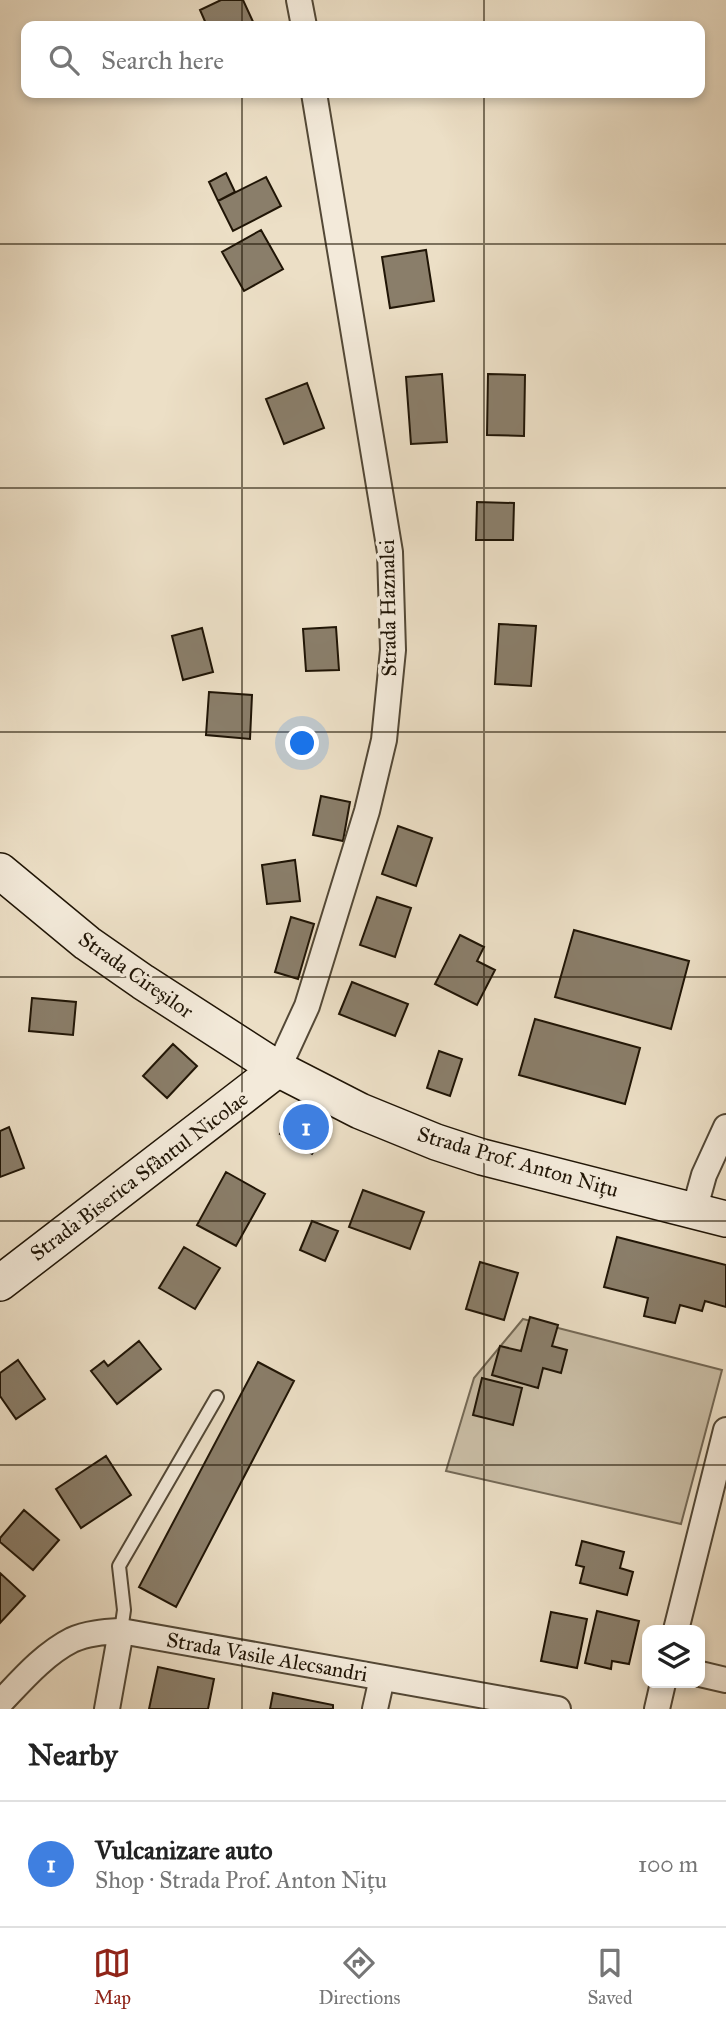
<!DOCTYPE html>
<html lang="en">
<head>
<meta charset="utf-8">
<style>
  :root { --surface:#fff; --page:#f2f2f2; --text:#222; --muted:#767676; --line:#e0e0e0; --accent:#8f2418 }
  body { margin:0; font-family:"IM FELL Great Primer",serif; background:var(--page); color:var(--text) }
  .controls { position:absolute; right:21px; bottom:21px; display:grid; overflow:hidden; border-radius:14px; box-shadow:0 4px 10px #0003 }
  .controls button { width:63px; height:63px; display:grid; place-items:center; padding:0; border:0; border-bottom:2px solid var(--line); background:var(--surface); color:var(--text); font:35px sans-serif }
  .you { position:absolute; left:303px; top:744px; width:24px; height:24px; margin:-18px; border:5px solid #fff; border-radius:50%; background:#1a73e8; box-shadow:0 0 0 10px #1a73e833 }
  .badge { display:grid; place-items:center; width:46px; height:46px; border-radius:50%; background:var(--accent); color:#fff; font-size:23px; font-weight:700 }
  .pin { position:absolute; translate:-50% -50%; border:4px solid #fff; box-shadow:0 2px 7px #0006 }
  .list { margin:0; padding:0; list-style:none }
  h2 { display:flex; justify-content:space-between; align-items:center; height:91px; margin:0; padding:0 28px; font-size:30px }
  h2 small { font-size:23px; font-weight:400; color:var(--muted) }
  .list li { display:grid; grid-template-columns:46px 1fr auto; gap:21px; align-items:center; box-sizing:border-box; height:126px; padding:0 28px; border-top:2px solid var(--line) }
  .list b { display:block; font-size:26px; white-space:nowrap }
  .list p { margin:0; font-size:23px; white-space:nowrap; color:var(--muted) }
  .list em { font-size:23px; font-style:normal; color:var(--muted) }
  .icon { flex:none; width:38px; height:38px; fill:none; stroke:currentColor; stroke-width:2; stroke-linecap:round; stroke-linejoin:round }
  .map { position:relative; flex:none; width:726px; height:1709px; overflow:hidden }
  .search { position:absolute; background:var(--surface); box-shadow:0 4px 10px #0003; left:21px; right:21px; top:21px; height:77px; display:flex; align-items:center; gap:18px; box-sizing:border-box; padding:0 24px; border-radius:14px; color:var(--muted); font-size:26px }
  .sheet { height:217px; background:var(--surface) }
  nav { display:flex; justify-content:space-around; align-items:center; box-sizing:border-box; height:98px; border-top:2px solid var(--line); background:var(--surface); font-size:19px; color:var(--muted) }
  nav a { display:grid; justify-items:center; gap:4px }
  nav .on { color:var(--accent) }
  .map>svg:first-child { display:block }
  .green { fill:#c9bda5; stroke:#746956; stroke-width:2 }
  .building { fill:#8a7e6a; stroke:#201506; stroke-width:2 }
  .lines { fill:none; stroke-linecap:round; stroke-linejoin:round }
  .lane-casing { stroke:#534836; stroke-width:16 }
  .street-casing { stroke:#534836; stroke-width:28 }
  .secondary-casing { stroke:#201506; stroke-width:38 }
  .lane { stroke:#f3eada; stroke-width:12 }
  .street { stroke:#f3eada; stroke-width:24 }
  .secondary { stroke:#f3eada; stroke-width:35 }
  .grid { fill:none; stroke:#201506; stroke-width:2; stroke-opacity:0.55 }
  .labels { text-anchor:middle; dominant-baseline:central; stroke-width:7; stroke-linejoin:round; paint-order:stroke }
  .street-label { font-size:21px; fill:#201506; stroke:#f3eada }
</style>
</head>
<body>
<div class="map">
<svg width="726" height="1709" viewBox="0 0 726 1709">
  <rect width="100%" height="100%" fill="#ecdfc6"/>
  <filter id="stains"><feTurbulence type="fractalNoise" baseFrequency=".00286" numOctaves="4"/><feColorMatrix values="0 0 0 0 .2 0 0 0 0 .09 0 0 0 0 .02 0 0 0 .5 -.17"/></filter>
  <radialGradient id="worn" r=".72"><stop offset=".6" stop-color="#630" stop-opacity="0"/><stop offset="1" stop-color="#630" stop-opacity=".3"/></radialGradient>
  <path class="green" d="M 523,1319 L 722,1370 L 681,1524 L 446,1471 L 474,1378 Z"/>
  <path class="building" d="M 221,0 L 243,0 L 255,26 L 207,26 L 200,10 Z
    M 226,173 L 235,192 L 218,201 L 209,182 Z
    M 266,177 L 281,206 L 233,231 L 218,201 Z
    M 261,230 L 283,269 L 244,291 L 222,252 Z
    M 426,250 L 434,301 L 390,308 L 382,257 Z
    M 442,374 L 447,442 L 411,444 L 406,377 Z
    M 488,374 L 525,375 L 524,436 L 487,435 Z
    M 307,383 L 324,428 L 284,444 L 266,399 Z
    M 477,502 L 514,503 L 513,540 L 476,540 Z
    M 499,624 L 536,626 L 531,686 L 495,684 Z
    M 336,627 L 339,670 L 306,671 L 303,629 Z
    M 202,628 L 213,672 L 183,680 L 172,636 Z
    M 209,692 L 252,695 L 250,739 L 206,735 Z
    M 321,796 L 350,802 L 343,841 L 313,835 Z
    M 398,826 L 432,838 L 416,886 L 382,874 Z
    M 295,860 L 300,901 L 267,904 L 262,865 Z
    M 377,897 L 411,908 L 395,957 L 360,945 Z
    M 291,917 L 314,924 L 298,979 L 275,972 Z
    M 574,930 L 689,961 L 671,1029 L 555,997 Z
    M 460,935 L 484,947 L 477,961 L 495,970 L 477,1005 L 435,984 Z
    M 352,982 L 408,1004 L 395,1036 L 339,1014 Z
    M 32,998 L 76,1002 L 73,1035 L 29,1031 Z
    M 535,1019 L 640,1048 L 625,1104 L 519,1075 Z
    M 173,1044 L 197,1066 L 167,1098 L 143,1076 Z
    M 439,1051 L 462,1059 L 450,1096 L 427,1088 Z
    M 297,1107 L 329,1128 L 312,1154 L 280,1134 Z
    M 9,1127 L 24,1168 L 0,1177 L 0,1131 Z
    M 226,1172 L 265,1194 L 236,1246 L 197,1225 Z
    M 363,1190 L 424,1212 L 410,1249 L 349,1227 Z
    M 312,1221 L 338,1231 L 325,1261 L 300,1250 Z
    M 617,1237 L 726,1265 L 726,1307 L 705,1301 L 702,1311 L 680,1305 L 675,1323 L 644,1316 L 648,1298 L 604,1287 Z
    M 184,1247 L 220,1268 L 195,1309 L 159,1288 Z
    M 480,1262 L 518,1273 L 504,1320 L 466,1309 Z
    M 530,1317 L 558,1325 L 552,1346 L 567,1350 L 561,1373 L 543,1368 L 538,1388 L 492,1375 L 500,1346 L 521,1351 Z
    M 139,1341 L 161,1369 L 117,1404 L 91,1371 L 104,1361 L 108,1366 Z
    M 18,1360 L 45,1399 L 16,1419 L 0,1396 L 0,1373 Z
    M 258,1362 L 294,1381 L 176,1607 L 139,1587 Z
    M 482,1378 L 522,1388 L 513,1425 L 473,1415 Z
    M 106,1456 L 131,1495 L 81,1528 L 56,1489 Z
    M 24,1510 L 59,1540 L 33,1570 L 0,1542 L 0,1538 Z
    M 582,1541 L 624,1552 L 620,1568 L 633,1572 L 627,1595 L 580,1583 L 584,1567 L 576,1565 Z
    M 0,1573 L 25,1596 L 0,1623 Z
    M 597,1611 L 639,1621 L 629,1664 L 612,1661 L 611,1669 L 585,1663 Z
    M 551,1612 L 587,1619 L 577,1668 L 541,1661 Z
    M 158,1667 L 214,1679 L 208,1709 L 149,1709 Z
    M 273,1693 L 333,1705 L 333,1709 L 270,1709 Z"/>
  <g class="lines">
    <g class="lane-casing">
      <path id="lane" d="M 121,1631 L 124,1610 L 119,1566 L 217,1397"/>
    </g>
    <g class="street-casing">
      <path id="street" d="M 299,0 L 304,26
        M 278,1069 L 307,1006 L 367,811 L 384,740 L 393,650 L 390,552 L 314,93
        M 694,1211 L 704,1175 L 726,1127
        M 676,1630 L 726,1430
        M 700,1674 L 726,1680
        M 0,1703 C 21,1681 44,1654 72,1640 C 87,1633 105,1632 121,1631 L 558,1709
        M 107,1709 L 121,1631
        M 375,1709 L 382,1678
        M 657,1709 L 663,1683"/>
    </g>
    <g class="secondary-casing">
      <path id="secondary" d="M 0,871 L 87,943 L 143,982 L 278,1069 L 360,1111 L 436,1142 L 482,1157 L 726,1219
        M 0,1283 L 278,1069"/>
    </g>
    <use href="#lane" class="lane"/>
    <use href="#street" class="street"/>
    <use href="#secondary" class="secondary"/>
  </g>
  <path class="grid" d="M 242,0 L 242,26M 484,0 L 484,26M 242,93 L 242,1709M 484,93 L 484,1709M 0,244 L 726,244M 0,488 L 726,488M 0,732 L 726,732M 0,977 L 726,977M 0,1221 L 726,1221M 0,1465 L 726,1465"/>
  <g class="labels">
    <g class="street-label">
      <text transform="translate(388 608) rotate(-91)">Strada Haznalei</text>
      <text transform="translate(136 975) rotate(35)">Strada Cireșilor</text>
      <text transform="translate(518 1162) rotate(16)">Strada Prof. Anton Nițu</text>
      <text transform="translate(139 1176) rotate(-37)">Strada Biserica Sfântul Nicolae</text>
      <text transform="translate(267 1657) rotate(10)">Strada Vasile Alecsandri</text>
    </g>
  </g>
  <rect width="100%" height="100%" filter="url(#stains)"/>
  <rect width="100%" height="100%" fill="url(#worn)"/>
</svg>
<div class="controls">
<button><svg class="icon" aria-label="layers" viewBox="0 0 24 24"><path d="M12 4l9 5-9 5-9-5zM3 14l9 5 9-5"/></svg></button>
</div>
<div class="you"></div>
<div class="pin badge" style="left:306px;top:1127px;background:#3f7fe0">1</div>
<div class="search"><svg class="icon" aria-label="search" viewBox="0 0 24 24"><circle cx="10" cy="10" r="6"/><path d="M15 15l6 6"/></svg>Search here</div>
</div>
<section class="sheet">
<h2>Nearby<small></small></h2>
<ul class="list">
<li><span class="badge" style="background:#3f7fe0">1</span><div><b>Vulcanizare auto</b><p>Shop · Strada Prof. Anton Nițu</p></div><em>100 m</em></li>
</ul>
</section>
<nav>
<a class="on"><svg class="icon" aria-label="map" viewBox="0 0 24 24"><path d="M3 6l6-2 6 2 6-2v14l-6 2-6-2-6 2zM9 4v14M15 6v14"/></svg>Map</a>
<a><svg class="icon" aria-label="directions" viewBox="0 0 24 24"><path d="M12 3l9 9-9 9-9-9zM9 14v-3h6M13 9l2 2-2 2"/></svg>Directions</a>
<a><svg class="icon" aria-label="saved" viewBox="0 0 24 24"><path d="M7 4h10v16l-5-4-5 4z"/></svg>Saved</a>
</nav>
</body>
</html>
